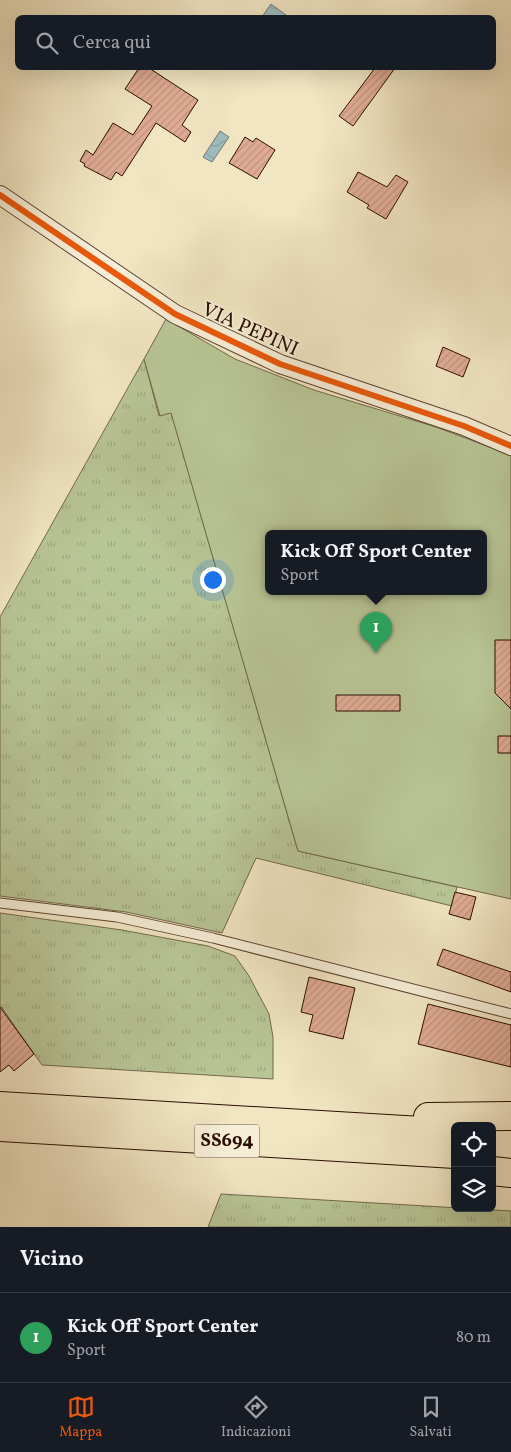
<!DOCTYPE html>
<html lang="it">
<head>
<meta charset="utf-8">
<style>
  :root { --surface:#171b24; --page:#242831; --text:#f1f3f6; --muted:#9ea1a6; --line:#363941; --accent:#ea580c }
  body { margin:0; font-family:Vollkorn,serif; background:var(--page); color:var(--text) }
  .controls { position:absolute; right:15px; bottom:15px; display:grid; overflow:hidden; border-radius:8px; box-shadow:0 5px 20px #0002 }
  .controls button { width:45px; height:45px; display:grid; place-items:center; padding:0; border:0; border-bottom:1px solid var(--line); background:var(--surface); color:var(--text); font:25px sans-serif }
  .you { position:absolute; left:212px; top:579px; width:18px; height:18px; margin:-12px; border:4px solid #fff; border-radius:50%; background:#1a73e8; box-shadow:0 0 0 8px #1a73e833 }
  .badge { display:grid; place-items:center; width:32px; height:32px; border-radius:50%; background:var(--accent); color:#fff; font-size:16px; font-weight:700 }
  .pin { position:absolute; translate:-50% -41px; filter:drop-shadow(0 1px 2px #0008) }
  .pin::after { content:''; position:absolute; top:26px; width:18px; height:15px; background:inherit; clip-path:polygon(0 0,100% 0,50% 100%) }
  .popup { position:absolute; left:265px; top:530px; width:222px; height:65px; box-sizing:border-box; display:grid; place-content:center; border-radius:8px; background:var(--surface); filter:drop-shadow(0 1px 4px #0005); font-size:16px; white-space:nowrap; color:var(--muted) }
  .popup b { font-size:19px; color:var(--text) }
  .popup::after { content:''; position:absolute; left:50%; top:100%; margin-left:-10px; border:10px solid transparent; border-top-color:var(--surface) }
  .list { margin:0; padding:0; list-style:none }
  h2 { display:flex; justify-content:space-between; align-items:center; height:65px; margin:0; padding:0 20px; font-size:21px }
  h2 small { font-size:16px; font-weight:400; color:var(--muted) }
  .list li { display:grid; grid-template-columns:32px 1fr auto; gap:15px; align-items:center; box-sizing:border-box; height:90px; padding:0 20px; border-top:1px solid var(--line) }
  .list b { display:block; font-size:19px; white-space:nowrap }
  .list p { margin:0; font-size:16px; white-space:nowrap; color:var(--muted) }
  .list em { font-size:16px; font-style:normal; color:var(--muted) }
  .icon { flex:none; width:28px; height:28px; fill:none; stroke:currentColor; stroke-width:2; stroke-linecap:round; stroke-linejoin:round }
  .map { position:relative; flex:none; width:511px; height:1227px; overflow:hidden }
  .search { position:absolute; background:var(--surface); box-shadow:0 5px 20px #0002; left:15px; right:15px; top:15px; height:55px; display:flex; align-items:center; gap:12px; box-sizing:border-box; padding:0 18px; border-radius:8px; color:var(--muted); font-size:19px }
  .sheet { height:155px; background:var(--surface) }
  nav { display:flex; justify-content:space-around; align-items:center; box-sizing:border-box; height:70px; border-top:1px solid var(--line); background:var(--surface); font-size:14px; color:var(--muted) }
  nav a { display:grid; justify-items:center; gap:2px }
  nav .on { color:var(--accent) }
  .map>svg:first-child { display:block }
  .grass { fill:url(#grass-tufts); stroke:#72694b }
  .garden { fill:#b8c595; stroke:#72694b; fill-rule:evenodd }
  .water { fill:url(#water-waves); stroke:#717772 }
  .building { fill:url(#building-hatch); stroke:#2b0d01 }
  .lines { fill:none; stroke-linecap:round; stroke-linejoin:round }
  .lane-casing { stroke:#5c4331; stroke-width:11 }
  .street-casing { stroke:#5c4331; stroke-width:20 }
  .highway-casing { stroke:#2b0d01; stroke-width:30 }
  .lane { stroke:#f6eed7; stroke-width:9 }
  .street { stroke:#f6eed7; stroke-width:18 }
  .highway { stroke:#f1e5c2; stroke-width:28 }
  .cycleway-casing { stroke:#f6eed7; stroke-width:9 }
  .cycleway { stroke:#e8590c; stroke-width:6 }
  .labels { text-anchor:middle; dominant-baseline:central; stroke-width:4; stroke-linejoin:round; paint-order:stroke }
  .shield { fill:#f6eed7; stroke:#685041; stroke-width:1 }
  .shield-label { font-size:19px; font-weight:bold; fill:#2b0d01 }
  .street-label { font-size:20px; fill:#2b0d01; stroke:#f6eed7 }
</style>
</head>
<body>
<div class="map">
<svg width="511" height="1227" viewBox="0 0 511 1227">
  <defs>
    <pattern id="grass-tufts" width="24" height="20" patternUnits="userSpaceOnUse" patternTransform="scale(1.25)"><rect width="24" height="20" fill="#b8c595"/><path d="M3 7l-1-3M5 7V3M7 7l1-3M15 17l-1-3M17 17v-4M19 17l1-3" fill="none" stroke="#9ea87f"/></pattern>
    <pattern id="water-waves" width="16" height="10" patternUnits="userSpaceOnUse" patternTransform="scale(1.25)"><rect width="16" height="10" fill="#9fbdbd"/><path d="M0 5q4-4 8 0t8 0" fill="none" stroke="#89a1a1"/></pattern>
    <pattern id="building-hatch" width="6" height="6" patternUnits="userSpaceOnUse" patternTransform="scale(1.25)"><rect width="6" height="6" fill="#dfab94"/><path d="M-1 1l2-2M0 6l6-6M5 7l2-2" fill="none" stroke="#c0927e"/></pattern>
  </defs>
  <rect width="100%" height="100%" fill="#f1e5c2"/>
  <filter id="stains"><feTurbulence type="fractalNoise" baseFrequency=".004" numOctaves="4"/><feColorMatrix values="0 0 0 0 .2 0 0 0 0 .09 0 0 0 0 .02 0 0 0 .5 -.17"/></filter>
  <radialGradient id="worn" r=".72"><stop offset=".6" stop-color="#630" stop-opacity="0"/><stop offset="1" stop-color="#630" stop-opacity=".3"/></radialGradient>
  <path class="grass" d="M 144,359 L 159,416 L 171,412 L 298,851 L 457,887 L 452,906 L 256,858 L 222,933 L 126,912 L 0,896 L 0,617 Z
    M 0,913 L 122,930 L 208,946 L 235,956 L 249,976 L 269,1014 L 273,1037 L 273,1079 L 42,1065 L 0,1005 Z
    M 221,1194 L 511,1211 L 511,1227 L 208,1227 Z"/>
  <path class="garden" d="M 166,319 L 235,359 L 314,390 L 436,427 L 511,455 L 511,899 L 298,851 L 171,413 L 160,416 L 144,359 ZM 268,534 L 484,534 L 484,592 L 268,592 Z"/>
  <path class="water" d="M 271,4 L 286,15 L 284,17 L 262,17 Z
    M 220,131 L 229,137 L 212,162 L 203,157 Z"/>
  <path class="building" d="M 139,68 L 149,68 L 198,100 L 182,125 L 191,132 L 185,142 L 156,123 L 122,176 L 116,172 L 111,180 L 84,166 L 85,164 L 80,161 L 86,150 L 93,155 L 113,123 L 133,135 L 152,106 L 125,89 Z
    M 375,68 L 395,68 L 353,126 L 339,116 Z
    M 245,137 L 253,142 L 256,138 L 275,150 L 257,179 L 229,163 Z
    M 358,172 L 387,187 L 396,175 L 408,182 L 386,219 L 367,208 L 369,205 L 347,192 Z
    M 443,347 L 470,359 L 463,377 L 436,366 Z
    M 495,640 L 511,640 L 511,709 L 495,693 Z
    M 336,695 L 400,695 L 400,711 L 336,711 Z
    M 498,736 L 511,736 L 511,753 L 498,753 Z
    M 455,892 L 476,897 L 470,920 L 449,914 Z
    M 443,949 L 511,972 L 511,992 L 437,965 Z
    M 309,977 L 355,988 L 343,1039 L 309,1031 L 313,1015 L 301,1012 Z
    M 428,1004 L 511,1025 L 511,1067 L 418,1044 Z
    M 0,1007 L 34,1054 L 14,1071 L 9,1065 L 0,1072 Z"/>
  <g class="lines">
    <g class="lane-casing">
      <path id="lane" d="M 0,903 L 117,917 L 213,938 L 511,1014"/>
    </g>
    <g class="street-casing">
      <path id="street" d="M 0,195 L 175,314 L 280,364 L 464,426 L 511,446"/>
    </g>
    <g class="highway-casing">
      <path id="highway" d="M 0,1106 L 455,1133
        M 428,1117 L 511,1116
        M 0,1127 L 455,1154
        M 492,1171 L 511,1173"/>
    </g>
    <use href="#lane" class="lane"/>
    <use href="#street" class="street"/>
    <use href="#highway" class="highway"/>
    <g class="cycleway-casing">
      <path id="cycleway" d="M 0,195 L 175,314 L 280,364 L 464,426 L 511,446"/>
    </g>
    <use href="#cycleway" class="cycleway"/>
  </g>
  <g class="labels">
    <rect class="shield" x="194.5" y="1124.5" width="65" height="33" rx="4"/>
    <g class="shield-label">
      <text x="227" y="1141">SS694</text>
    </g>
    <g class="street-label">
      <text transform="translate(250 330) rotate(24)">VIA PEPINI</text>
    </g>
  </g>
  <rect width="100%" height="100%" filter="url(#stains)"/>
  <rect width="100%" height="100%" fill="url(#worn)"/>
</svg>
<div class="controls">
<button><svg class="icon" aria-label="locate" viewBox="0 0 24 24"><circle cx="12" cy="12" r="6"/><path d="M12 2v4M12 18v4M2 12h4M18 12h4"/></svg></button>
<button><svg class="icon" aria-label="layers" viewBox="0 0 24 24"><path d="M12 4l9 5-9 5-9-5zM3 14l9 5 9-5"/></svg></button>
</div>
<div class="you"></div>
<div class="pin badge" style="left:376px;top:653px;background:#2e9e5b">1</div>
<div class="popup"><b>Kick Off Sport Center</b>Sport</div>
<div class="search"><svg class="icon" aria-label="search" viewBox="0 0 24 24"><circle cx="10" cy="10" r="6"/><path d="M15 15l6 6"/></svg>Cerca qui</div>
</div>
<section class="sheet">
<h2>Vicino<small></small></h2>
<ul class="list">
<li><span class="badge" style="background:#2e9e5b">1</span><div><b>Kick Off Sport Center</b><p>Sport</p></div><em>80 m</em></li>
</ul>
</section>
<nav>
<a class="on"><svg class="icon" aria-label="map" viewBox="0 0 24 24"><path d="M3 6l6-2 6 2 6-2v14l-6 2-6-2-6 2zM9 4v14M15 6v14"/></svg>Mappa</a>
<a><svg class="icon" aria-label="directions" viewBox="0 0 24 24"><path d="M12 3l9 9-9 9-9-9zM9 14v-3h6M13 9l2 2-2 2"/></svg>Indicazioni</a>
<a><svg class="icon" aria-label="saved" viewBox="0 0 24 24"><path d="M7 4h10v16l-5-4-5 4z"/></svg>Salvati</a>
</nav>
</body>
</html>
